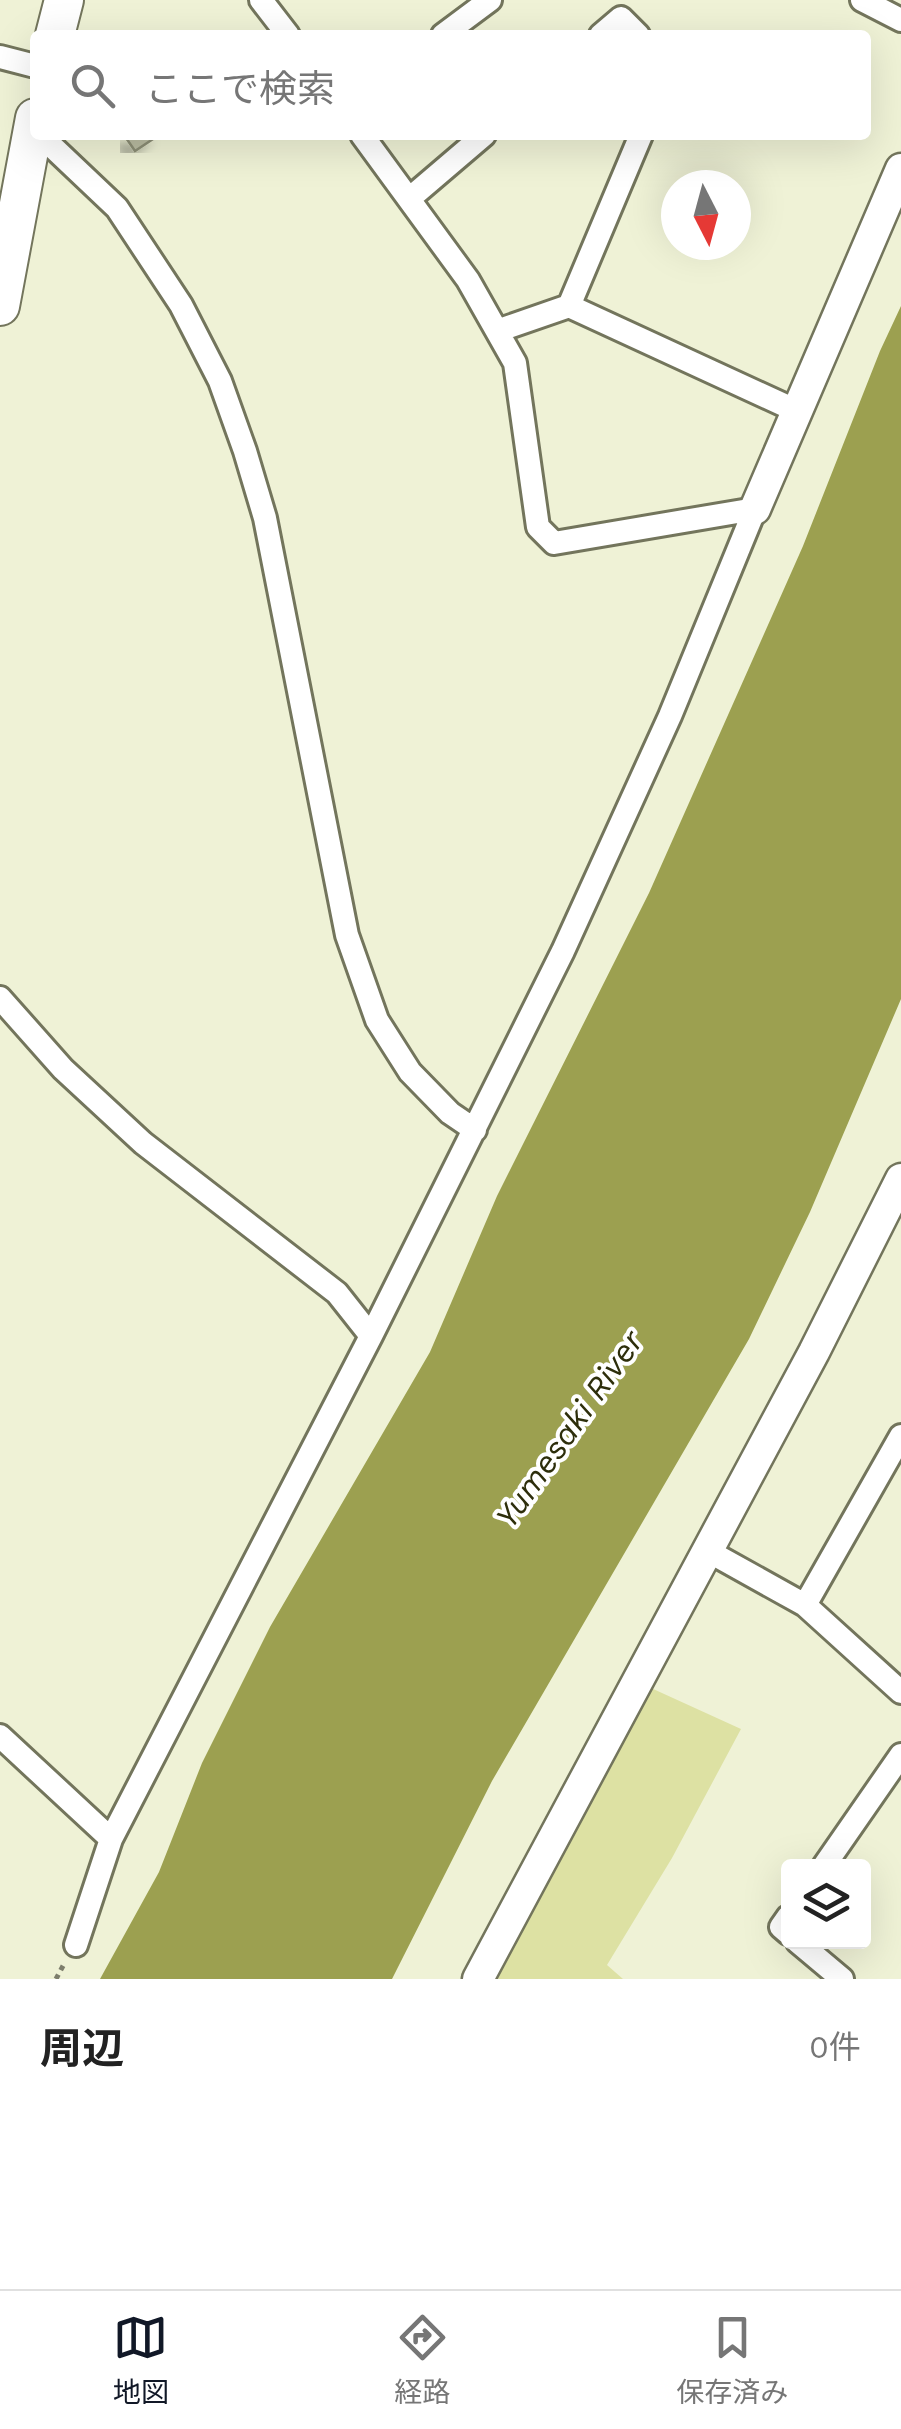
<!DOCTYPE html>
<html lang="ja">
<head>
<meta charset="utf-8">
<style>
  :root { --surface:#fff; --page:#f2f2f2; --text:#222; --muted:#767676; --line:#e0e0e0; --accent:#111827 }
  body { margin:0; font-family:"Work Sans","Noto Sans JP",sans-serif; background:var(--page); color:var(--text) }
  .controls { position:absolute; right:30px; bottom:30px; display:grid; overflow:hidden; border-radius:10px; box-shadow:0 10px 40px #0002 }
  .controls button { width:90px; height:90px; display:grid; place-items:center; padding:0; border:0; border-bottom:2px solid var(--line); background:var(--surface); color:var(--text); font:50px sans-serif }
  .compass { position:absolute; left:661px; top:170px; width:90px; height:90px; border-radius:50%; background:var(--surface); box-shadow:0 10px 40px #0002; rotate:174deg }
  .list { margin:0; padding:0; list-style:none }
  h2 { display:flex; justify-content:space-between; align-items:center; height:130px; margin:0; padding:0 40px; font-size:42px }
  h2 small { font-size:32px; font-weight:400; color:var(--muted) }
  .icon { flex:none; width:55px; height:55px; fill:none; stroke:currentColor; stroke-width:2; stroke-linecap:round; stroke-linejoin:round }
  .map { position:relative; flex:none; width:901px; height:1979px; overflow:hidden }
  .search { position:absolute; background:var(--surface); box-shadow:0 10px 40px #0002; left:30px; right:30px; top:30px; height:110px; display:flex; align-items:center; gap:25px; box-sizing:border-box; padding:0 35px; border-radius:10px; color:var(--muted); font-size:38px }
  .sheet { height:310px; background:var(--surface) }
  nav { display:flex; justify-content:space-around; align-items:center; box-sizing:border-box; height:140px; border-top:2px solid var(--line); background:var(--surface); font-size:28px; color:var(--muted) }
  nav a { display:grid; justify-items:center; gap:5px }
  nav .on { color:var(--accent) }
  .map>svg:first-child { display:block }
  .green { fill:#dde1a3 }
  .water { fill:#9ca050 }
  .building { fill:#b9bba1; stroke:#8b8d74; stroke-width:2.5; filter:url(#shadow) }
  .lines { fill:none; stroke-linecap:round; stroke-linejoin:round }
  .minor-casing { stroke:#73755c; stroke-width:28 }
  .tertiary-casing { stroke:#73755c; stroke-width:35 }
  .primary-casing { stroke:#73755c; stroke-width:42 }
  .path { stroke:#7d7e6c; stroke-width:5; stroke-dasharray:5 5; stroke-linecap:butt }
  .minor { stroke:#fff; stroke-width:22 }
  .tertiary { stroke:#fff; stroke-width:30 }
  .primary { stroke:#fff; stroke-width:38 }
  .labels { text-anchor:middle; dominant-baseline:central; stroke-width:8; stroke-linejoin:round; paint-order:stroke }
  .water-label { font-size:32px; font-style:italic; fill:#2d2e0b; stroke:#fff }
</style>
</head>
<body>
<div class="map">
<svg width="901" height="1979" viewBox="0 0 901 1979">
  <defs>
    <filter id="shadow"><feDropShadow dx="-9" dy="9" stdDeviation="5" flood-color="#0004"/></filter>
  </defs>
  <rect width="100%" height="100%" fill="#eff2d6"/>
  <path class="green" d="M 651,1688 L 741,1729 L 672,1858 L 607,1965 L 623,1979 L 494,1979 Z"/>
  <path class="water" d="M 901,306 L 901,999 L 810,1212 L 749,1339 L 492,1781 L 392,1979 L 100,1979 L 159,1872 L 202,1763 L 270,1627 L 430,1352 L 497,1196 L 649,893 L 803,546 L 880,351 Z"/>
  <path class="building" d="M 124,135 L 159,135 L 135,151 Z"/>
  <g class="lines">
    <g class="minor-casing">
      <path id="minor" d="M 261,0 L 288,35
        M 862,0 L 901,20
        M 443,35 L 490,0
        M 601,35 L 621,18 L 638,35
        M 0,57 L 35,66
        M 40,135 L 117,208 L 181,305 L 220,381 L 245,451 L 265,518 L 347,935 L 377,1020 L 410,1072 L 450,1113 L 475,1130
        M 362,135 L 468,280 L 515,363 L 538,527 L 554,543 L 755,509
        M 409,199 L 484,135
        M 569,306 L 641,135
        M 497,331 L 569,306 L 797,411
        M 0,998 L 63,1069 L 143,1143 L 337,1293 L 371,1336
        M 901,1436 L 805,1605 L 901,1692
        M 708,1551 L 805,1605
        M 0,1736 L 111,1839
        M 824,1866 L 901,1755
        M 788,1917 L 781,1927 L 788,1933
        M 798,1942 L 842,1979
        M 76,1945 L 111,1839 L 371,1336 L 563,951 L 670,716 L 755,509"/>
    </g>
    <g class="tertiary-casing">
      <path id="tertiary" d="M 755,509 L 901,169
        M 478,1979 L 814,1352 L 901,1179"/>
    </g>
    <g class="primary-casing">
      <path id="primary" d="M 55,35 L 64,0
        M 0,306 L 35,118"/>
    </g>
    <path class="path" d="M 56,1979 L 64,1964"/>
    <use href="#minor" class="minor"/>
    <use href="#tertiary" class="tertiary"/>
    <use href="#primary" class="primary"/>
  </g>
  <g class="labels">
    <g class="water-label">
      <text transform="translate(569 1429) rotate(-55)">Yumesaki River</text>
    </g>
  </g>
</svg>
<div class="controls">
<button><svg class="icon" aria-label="layers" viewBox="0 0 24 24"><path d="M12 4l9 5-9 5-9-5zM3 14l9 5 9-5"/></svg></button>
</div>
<svg class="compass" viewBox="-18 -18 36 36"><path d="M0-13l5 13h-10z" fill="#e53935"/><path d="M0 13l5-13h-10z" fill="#767676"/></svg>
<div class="search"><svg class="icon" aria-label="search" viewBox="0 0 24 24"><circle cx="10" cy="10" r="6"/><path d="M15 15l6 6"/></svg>ここで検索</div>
</div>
<section class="sheet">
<h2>周辺<small>0件</small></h2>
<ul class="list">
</ul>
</section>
<nav>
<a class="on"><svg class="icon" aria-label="map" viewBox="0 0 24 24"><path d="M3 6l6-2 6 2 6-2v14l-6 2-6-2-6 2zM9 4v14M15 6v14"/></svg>地図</a>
<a><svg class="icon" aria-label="directions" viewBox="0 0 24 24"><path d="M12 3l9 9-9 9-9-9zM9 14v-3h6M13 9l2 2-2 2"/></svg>経路</a>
<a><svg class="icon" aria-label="saved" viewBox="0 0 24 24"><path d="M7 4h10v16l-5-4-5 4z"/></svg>保存済み</a>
</nav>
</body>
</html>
